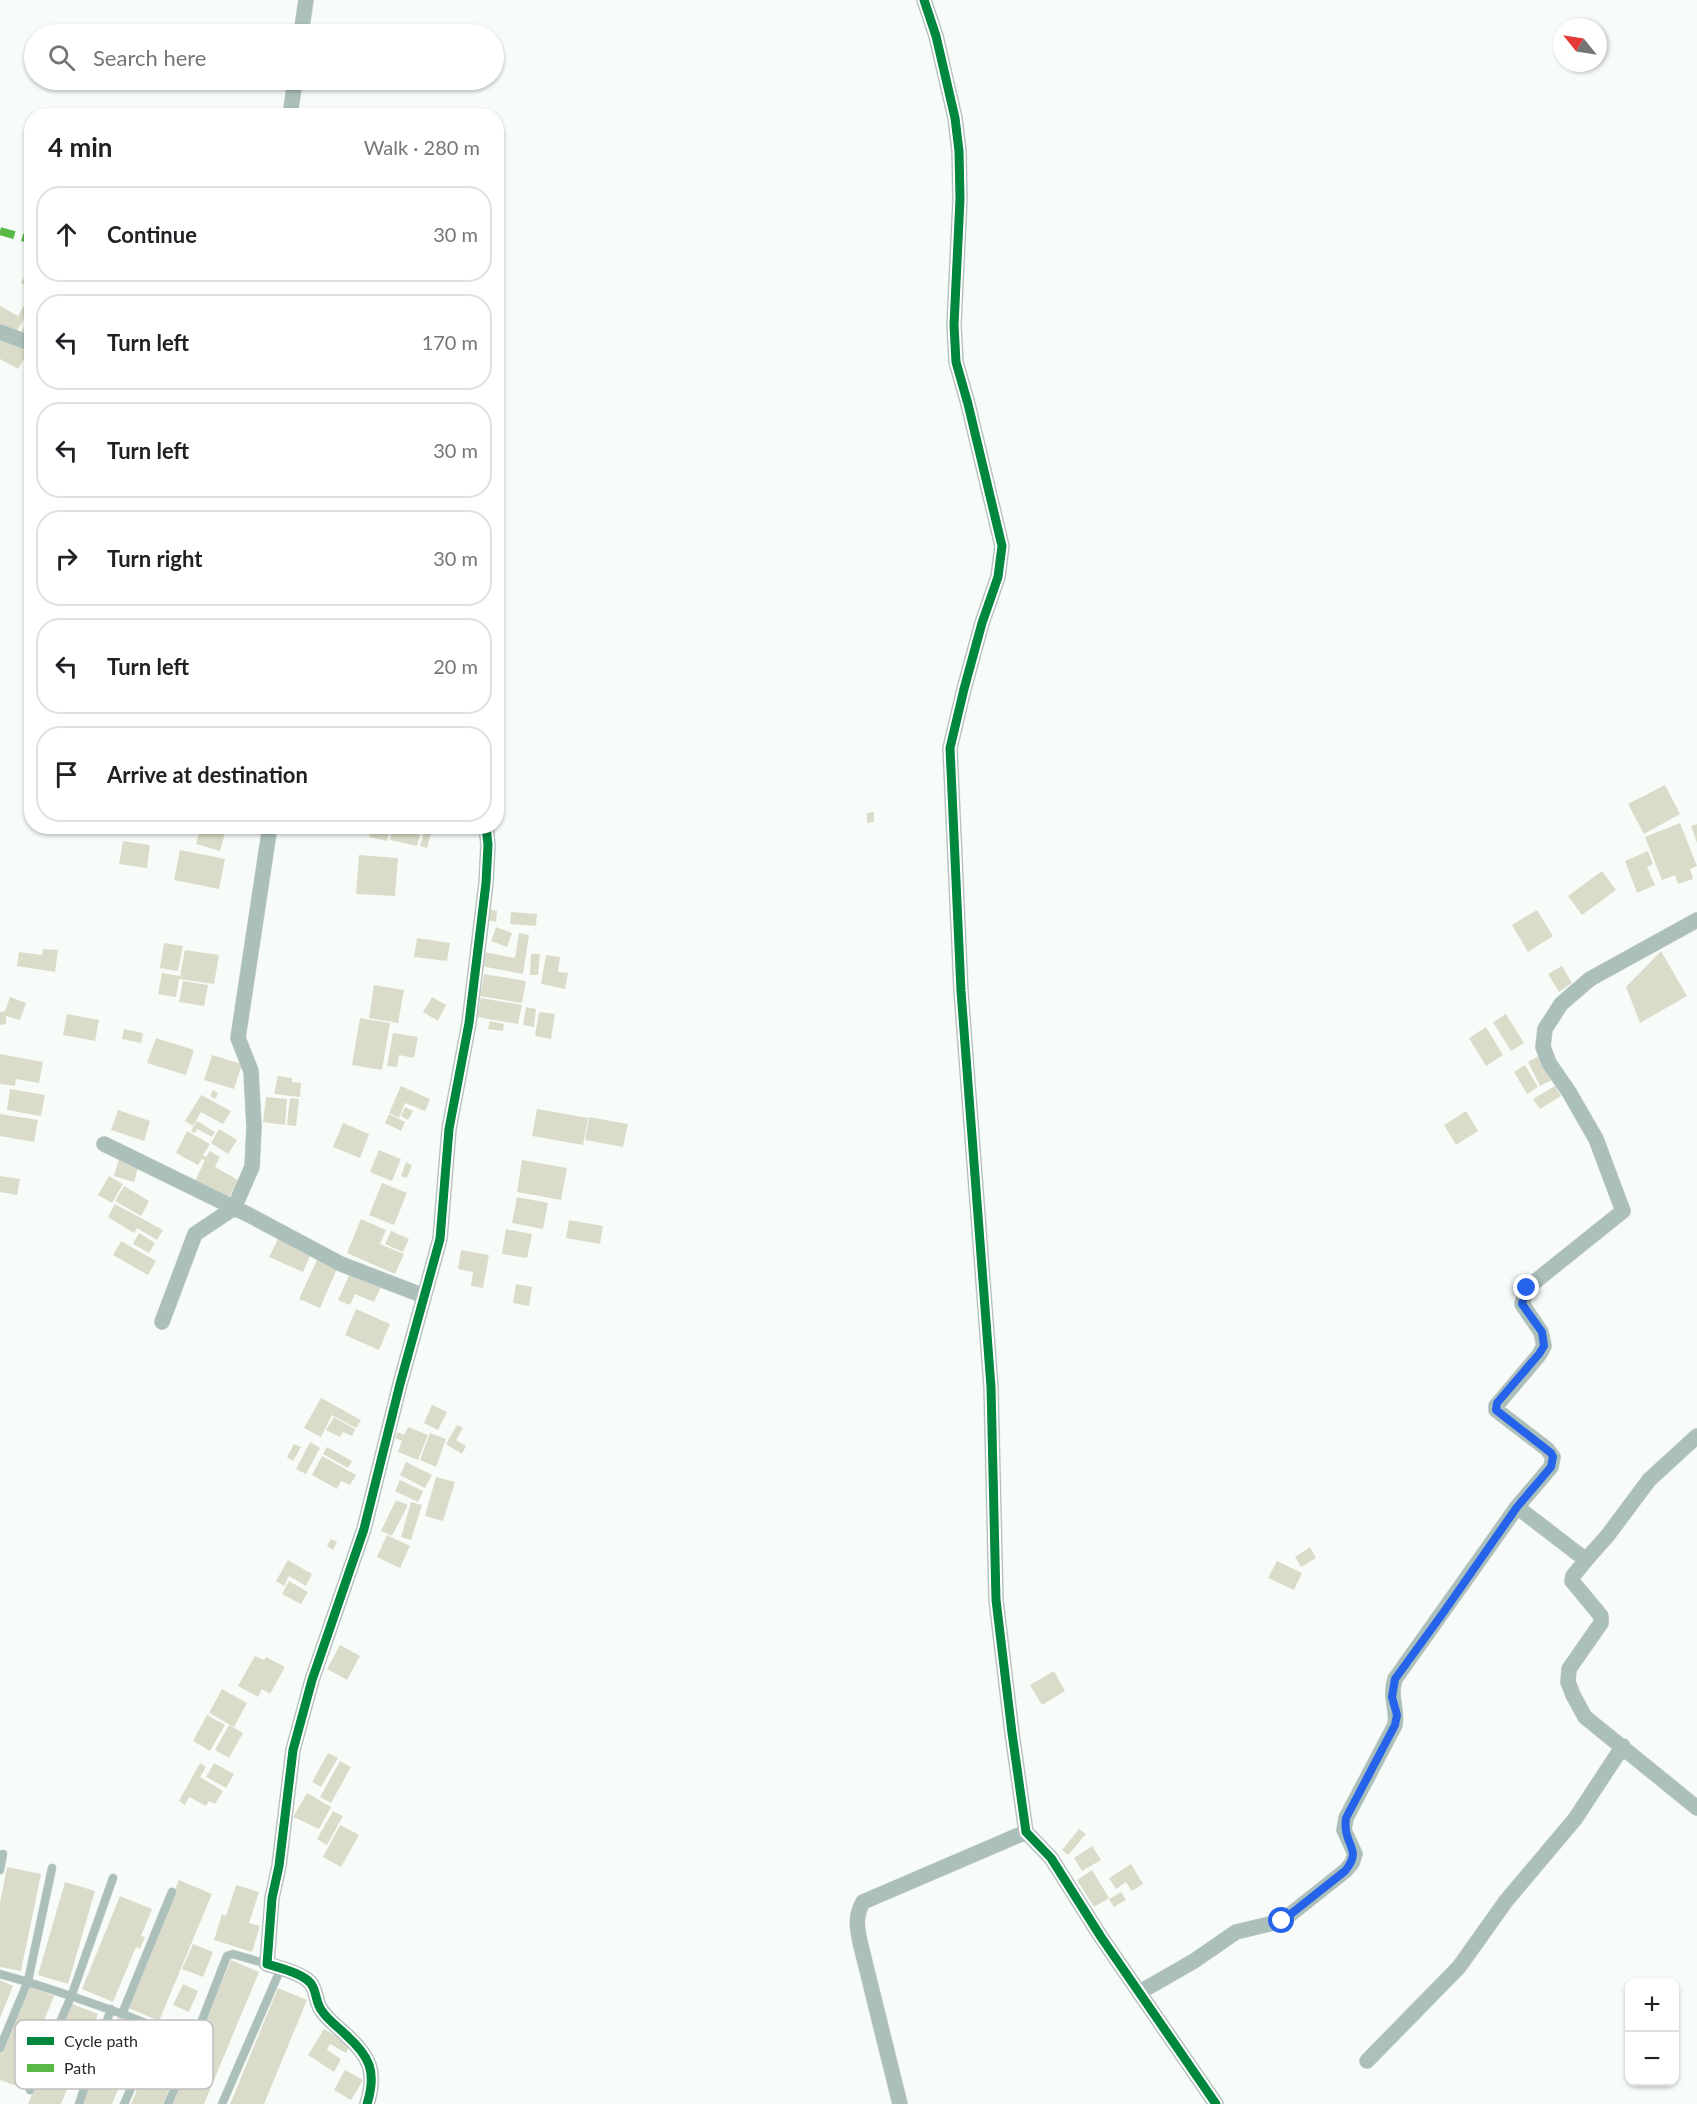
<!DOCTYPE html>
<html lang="en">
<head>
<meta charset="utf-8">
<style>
  :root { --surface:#fff; --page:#f6f6f6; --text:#202124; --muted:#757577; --line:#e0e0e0 }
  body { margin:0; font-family:Lato,sans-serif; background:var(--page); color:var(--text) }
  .controls { position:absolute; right:18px; bottom:18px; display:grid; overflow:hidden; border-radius:12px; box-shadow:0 2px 4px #0004 }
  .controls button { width:54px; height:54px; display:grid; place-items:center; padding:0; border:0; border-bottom:2px solid var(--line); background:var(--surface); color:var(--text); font:30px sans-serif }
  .compass { position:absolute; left:1553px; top:18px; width:54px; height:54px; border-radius:50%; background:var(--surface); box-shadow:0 2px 4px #0004; rotate:300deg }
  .stop { position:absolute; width:18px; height:18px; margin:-14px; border:4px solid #2563eb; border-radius:50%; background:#fff }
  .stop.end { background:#2563eb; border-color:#fff; box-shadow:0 2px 6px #0008 }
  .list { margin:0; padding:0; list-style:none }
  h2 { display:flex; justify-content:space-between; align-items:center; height:78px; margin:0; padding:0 24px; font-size:26px }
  h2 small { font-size:20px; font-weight:400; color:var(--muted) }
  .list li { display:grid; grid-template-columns:39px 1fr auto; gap:18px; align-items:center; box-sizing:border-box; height:96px; margin:0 12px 12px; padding:0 12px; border:2px solid var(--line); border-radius:24px }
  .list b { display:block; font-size:22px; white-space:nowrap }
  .list em { font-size:20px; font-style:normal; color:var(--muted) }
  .icon { flex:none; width:33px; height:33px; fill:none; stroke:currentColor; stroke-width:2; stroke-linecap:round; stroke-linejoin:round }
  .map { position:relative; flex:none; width:1697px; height:2104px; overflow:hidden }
  .search { position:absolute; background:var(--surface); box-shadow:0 2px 4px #0004; left:24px; top:24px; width:480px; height:66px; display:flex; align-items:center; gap:15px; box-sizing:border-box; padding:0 21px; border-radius:33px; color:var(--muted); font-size:22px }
  .panel { position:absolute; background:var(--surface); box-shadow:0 2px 4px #0004; left:24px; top:108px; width:480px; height:726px; border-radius:24px }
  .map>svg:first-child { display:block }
  .building { fill:#dadcc9 }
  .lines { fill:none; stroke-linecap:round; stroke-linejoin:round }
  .service-casing { stroke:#d3d5d3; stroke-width:9 }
  .minor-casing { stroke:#d3d5d3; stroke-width:16 }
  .service { stroke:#acc0bb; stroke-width:8 }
  .minor { stroke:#acc0bb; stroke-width:15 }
  .quiet { stroke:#58b947; stroke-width:8; stroke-dasharray:15 8; stroke-linecap:butt }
  .cycleway-casing { stroke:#fff; stroke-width:13 }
  .cycleway { stroke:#00873e; stroke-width:9 }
  .route { stroke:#2563eb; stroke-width:8 }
  .key { fill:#fff; stroke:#bebfbe; stroke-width:1.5 }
  .key-label { font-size:16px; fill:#282a28 }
</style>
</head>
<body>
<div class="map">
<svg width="1697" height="2104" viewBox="0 0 1697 2104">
  <rect width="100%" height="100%" fill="#f8fcf8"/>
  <path class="building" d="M 25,275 L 32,278 L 32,289 L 21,283 Z
    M 28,298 L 32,300 L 32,305 L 14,336 L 0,329 L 0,306 L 18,316 Z
    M 32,313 L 32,327 L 24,340 L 18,337 Z
    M 0,336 L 28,352 L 18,369 L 0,359 Z
    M 1665,785 L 1680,814 L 1644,834 L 1628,804 Z
    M 874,812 L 874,822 L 867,823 L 867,813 Z
    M 1680,823 L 1697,866 L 1690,869 L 1693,879 L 1678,884 L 1675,875 L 1662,880 L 1645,837 Z
    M 1697,824 L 1697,843 L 1691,826 Z
    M 201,826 L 227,826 L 220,851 L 196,844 Z
    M 372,826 L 390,829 L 387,841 L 369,837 Z
    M 401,826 L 422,826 L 421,832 Z
    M 426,826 L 433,826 L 427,848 L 420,846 Z
    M 393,828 L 420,835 L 417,846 L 390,840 Z
    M 123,841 L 150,845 L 147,868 L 119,864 Z
    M 180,850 L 225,859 L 219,889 L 174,880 Z
    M 1648,851 L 1653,864 L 1647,867 L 1655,885 L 1637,893 L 1625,861 Z
    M 359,855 L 398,858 L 395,896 L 356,894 Z
    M 1602,871 L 1616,890 L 1582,915 L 1568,896 Z
    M 489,909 L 497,911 L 496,922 L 487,920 Z
    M 1537,910 L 1553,936 L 1528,952 L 1512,925 Z
    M 511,912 L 537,914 L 536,926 L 510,924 Z
    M 496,927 L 512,933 L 507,947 L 491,941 Z
    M 519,933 L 529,935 L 523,974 L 481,966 L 484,952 L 515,958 Z
    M 417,938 L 450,943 L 447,961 L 414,957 Z
    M 164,943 L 183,946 L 178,971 L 160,968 Z
    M 43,949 L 58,950 L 55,972 L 17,966 L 19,952 L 42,955 Z
    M 185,950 L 219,955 L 214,984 L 179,979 L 176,997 L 158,994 L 162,973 L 180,976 Z
    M 1661,951 L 1687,996 L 1640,1023 L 1626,987 Z
    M 531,954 L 540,954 L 538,975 L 530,975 Z
    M 546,955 L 560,957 L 558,972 L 568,973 L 565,989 L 541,984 Z
    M 1562,966 L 1572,983 L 1559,992 L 1548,974 Z
    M 484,974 L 526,981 L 522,1003 L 480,996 Z
    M 183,981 L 208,985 L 204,1006 L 179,1002 Z
    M 374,985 L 404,990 L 398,1023 L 369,1018 Z
    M 10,997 L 26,1003 L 20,1020 L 6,1016 L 6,1024 L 0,1025 L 0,1012 L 5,1011 Z
    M 432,997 L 446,1005 L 438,1021 L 423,1012 Z
    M 481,998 L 522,1005 L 518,1024 L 477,1017 Z
    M 526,1007 L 536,1009 L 534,1027 L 523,1025 Z
    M 539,1012 L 555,1014 L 551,1039 L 535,1036 Z
    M 67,1014 L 99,1020 L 95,1041 L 63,1035 Z
    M 1506,1014 L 1524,1043 L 1511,1051 L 1493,1022 Z
    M 360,1018 L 390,1023 L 382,1070 L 352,1065 Z
    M 490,1021 L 504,1024 L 503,1031 L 488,1029 Z
    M 1486,1027 L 1503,1055 L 1486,1066 L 1469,1038 Z
    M 124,1029 L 143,1033 L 141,1043 L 122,1039 Z
    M 393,1033 L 418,1037 L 414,1058 L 399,1055 L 397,1067 L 387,1066 Z
    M 156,1038 L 194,1050 L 186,1075 L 147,1063 Z
    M 0,1054 L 43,1062 L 39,1083 L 16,1079 L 15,1086 L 0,1084 Z
    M 212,1055 L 242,1064 L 234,1089 L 204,1080 Z
    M 1540,1055 L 1552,1080 L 1540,1086 L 1528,1062 Z
    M 1525,1065 L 1538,1087 L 1527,1094 L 1514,1072 Z
    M 278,1076 L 292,1078 L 292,1082 L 301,1083 L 300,1097 L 274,1094 Z
    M 401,1086 L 430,1099 L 425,1111 L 405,1103 L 399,1118 L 389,1113 Z
    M 1555,1086 L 1561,1096 L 1540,1109 L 1533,1099 Z
    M 10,1089 L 45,1095 L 41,1116 L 7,1110 Z
    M 213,1090 L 218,1093 L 215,1099 L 210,1096 Z
    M 201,1095 L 231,1111 L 223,1124 L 201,1112 L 193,1126 L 185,1121 Z
    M 266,1097 L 287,1099 L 285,1125 L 263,1122 Z
    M 290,1098 L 299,1099 L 296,1126 L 287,1125 Z
    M 405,1107 L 413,1111 L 408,1120 L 401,1116 Z
    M 537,1109 L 588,1118 L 583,1145 L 532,1136 Z
    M 118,1110 L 150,1121 L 144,1141 L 111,1130 Z
    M 1466,1111 L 1478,1131 L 1456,1145 L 1444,1125 Z
    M 0,1114 L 38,1120 L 34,1142 L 0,1136 Z
    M 389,1114 L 405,1122 L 401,1131 L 385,1123 Z
    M 589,1117 L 628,1124 L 623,1147 L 585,1140 Z
    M 197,1121 L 215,1132 L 212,1137 L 197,1129 L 195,1133 L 191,1131 Z
    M 343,1123 L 369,1134 L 360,1158 L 333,1147 Z
    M 219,1129 L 237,1140 L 228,1154 L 211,1143 Z
    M 187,1131 L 210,1144 L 203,1155 L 206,1157 L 210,1151 L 220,1157 L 215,1167 L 238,1180 L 227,1201 L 194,1183 L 205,1160 L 202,1159 L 198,1165 L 176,1153 Z
    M 379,1150 L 401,1159 L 392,1181 L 370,1172 Z
    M 119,1159 L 139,1165 L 134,1182 L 114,1176 Z
    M 522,1160 L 567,1168 L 561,1200 L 517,1192 Z
    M 406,1162 L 412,1165 L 407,1178 L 401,1176 Z
    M 0,1176 L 20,1179 L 17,1195 L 0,1192 Z
    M 109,1176 L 123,1184 L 112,1203 L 98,1195 Z
    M 382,1183 L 407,1193 L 394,1225 L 369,1215 Z
    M 124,1186 L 149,1201 L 141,1216 L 115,1201 Z
    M 517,1197 L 548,1203 L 543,1229 L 512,1223 Z
    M 115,1204 L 163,1230 L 157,1240 L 137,1228 L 134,1233 L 108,1217 Z
    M 361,1219 L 386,1230 L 380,1244 L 404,1254 L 395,1274 L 347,1253 Z
    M 569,1220 L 603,1226 L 600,1244 L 566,1238 Z
    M 506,1229 L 532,1234 L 527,1258 L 502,1254 Z
    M 391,1231 L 409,1239 L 403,1252 L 385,1244 Z
    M 139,1233 L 155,1243 L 149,1253 L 133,1244 Z
    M 278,1239 L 311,1254 L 303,1272 L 269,1257 Z
    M 121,1241 L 156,1261 L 148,1275 L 113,1255 Z
    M 461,1250 L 489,1255 L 483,1288 L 471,1286 L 473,1272 L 458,1269 Z
    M 317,1260 L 337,1269 L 320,1308 L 299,1299 Z
    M 350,1273 L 381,1287 L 374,1302 L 355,1294 L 350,1305 L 338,1300 Z
    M 516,1284 L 532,1287 L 529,1306 L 513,1303 Z
    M 356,1309 L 390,1324 L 379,1350 L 345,1335 Z
    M 321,1398 L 361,1420 L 356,1428 L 332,1415 L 321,1437 L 304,1428 Z
    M 432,1405 L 447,1412 L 438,1430 L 424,1423 Z
    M 334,1417 L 355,1429 L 352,1436 L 343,1432 L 340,1437 L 326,1430 Z
    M 457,1425 L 463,1428 L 456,1440 L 466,1446 L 462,1454 L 446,1444 Z
    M 408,1427 L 428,1435 L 418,1460 L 398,1452 L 402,1441 L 395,1438 L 398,1432 L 404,1435 Z
    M 430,1433 L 446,1439 L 436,1467 L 420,1460 Z
    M 310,1442 L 320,1448 L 306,1474 L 296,1469 Z
    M 294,1444 L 301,1447 L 293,1461 L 287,1457 Z
    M 327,1447 L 352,1461 L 348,1468 L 323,1454 Z
    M 322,1456 L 356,1475 L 350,1485 L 341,1481 L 337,1489 L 312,1475 Z
    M 406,1462 L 432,1475 L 425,1488 L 400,1475 Z
    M 436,1477 L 455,1482 L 443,1521 L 425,1516 Z
    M 400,1480 L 423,1491 L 418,1502 L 395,1491 Z
    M 396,1500 L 408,1505 L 392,1536 L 381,1531 Z
    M 411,1502 L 422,1505 L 411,1540 L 401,1537 Z
    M 387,1535 L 410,1546 L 400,1568 L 377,1557 Z
    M 331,1539 L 337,1542 L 333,1550 L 327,1546 Z
    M 1310,1547 L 1316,1558 L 1301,1567 L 1295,1557 Z
    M 288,1560 L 312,1574 L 306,1586 L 289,1576 L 284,1586 L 276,1581 Z
    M 1277,1561 L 1302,1573 L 1294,1590 L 1268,1578 Z
    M 289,1581 L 308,1592 L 301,1604 L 282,1594 Z
    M 340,1645 L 360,1656 L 347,1680 L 327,1669 Z
    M 255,1656 L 264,1660 L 266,1657 L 285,1667 L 270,1694 L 262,1689 L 258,1697 L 238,1686 Z
    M 1054,1671 L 1065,1691 L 1042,1705 L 1030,1685 Z
    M 222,1689 L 247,1703 L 234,1727 L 209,1713 Z
    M 207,1715 L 225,1725 L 210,1751 L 193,1741 Z
    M 229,1725 L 243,1733 L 229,1758 L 215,1750 Z
    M 328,1753 L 338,1758 L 321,1787 L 312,1782 Z
    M 340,1761 L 351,1767 L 331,1803 L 320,1797 Z
    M 200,1763 L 206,1767 L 200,1777 L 223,1791 L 215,1804 L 209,1801 L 206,1806 L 189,1797 L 185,1805 L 179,1801 Z
    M 214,1763 L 234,1774 L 226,1788 L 206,1777 Z
    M 307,1793 L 331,1807 L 319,1829 L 293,1817 Z
    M 333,1811 L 343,1816 L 327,1845 L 317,1839 Z
    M 340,1825 L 359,1835 L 341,1867 L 323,1857 Z
    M 1079,1829 L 1086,1834 L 1068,1855 L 1062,1850 Z
    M 1092,1846 L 1101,1860 L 1082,1871 L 1074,1858 Z
    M 1131,1864 L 1143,1884 L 1132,1891 L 1126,1882 L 1116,1889 L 1109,1878 Z
    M 7,1867 L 41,1874 L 21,1971 L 0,1967 L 0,1903 Z
    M 1092,1870 L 1109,1898 L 1094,1907 L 1077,1880 Z
    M 179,1880 L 212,1894 L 159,2021 L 126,2007 Z
    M 65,1882 L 95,1891 L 68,1984 L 38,1975 Z
    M 236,1885 L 259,1892 L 249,1923 L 260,1926 L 252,1952 L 214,1940 L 222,1914 L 226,1916 Z
    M 1121,1892 L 1126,1900 L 1114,1907 L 1109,1899 Z
    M 120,1896 L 152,1909 L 141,1936 L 145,1937 L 140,1949 L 136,1947 L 113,2002 L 82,1989 Z
    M 193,1944 L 213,1952 L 203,1977 L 182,1969 Z
    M 231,1960 L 259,1972 L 204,2104 L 172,2104 Z
    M 0,1980 L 13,1986 L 0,2018 Z
    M 183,1984 L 198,1991 L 189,2012 L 173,2005 Z
    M 28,1986 L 54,1996 L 17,2086 L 0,2080 L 0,2053 Z
    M 278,1988 L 307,2000 L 264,2104 L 230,2104 Z
    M 70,2003 L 98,2014 L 61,2104 L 28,2104 Z
    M 118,2017 L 144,2028 L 112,2104 L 82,2104 Z
    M 324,2029 L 350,2045 L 346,2053 L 330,2044 L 327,2050 L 341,2059 L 334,2072 L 308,2055 Z
    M 158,2038 L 185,2049 L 163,2104 L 131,2104 Z
    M 345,2070 L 363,2080 L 351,2100 L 334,2090 Z"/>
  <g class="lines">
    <g class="service-casing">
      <path id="service" d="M 0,1870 L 3,1854
        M 0,1974 C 37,1984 75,1997 111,2010 C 139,2019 165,2033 194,2041 L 227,1956 L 233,1954 L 267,1964
        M 122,2014 L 172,1892
        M 0,2048 L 28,1981 L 52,1868
        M 30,2090 L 71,1997 L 113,1878
        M 79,2104 L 111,2009
        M 124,2104 L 157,2029
        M 168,2104 L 194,2041
        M 222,2104 L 281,1968"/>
    </g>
    <g class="minor-casing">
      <path id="minor" d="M 924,0 L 936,36 L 955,118 L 959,151 L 960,199 L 954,325 L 956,362 L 968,404 L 1002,546 L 998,577 L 982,623 L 964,689 L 950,748 L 961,991 L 991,1387 L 996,1600 L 1012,1733 L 1026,1832 L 1051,1858 L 1101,1937 L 1216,2104
        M 301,34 L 306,0
        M 290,116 L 295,80
        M 0,332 L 32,344
        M 1697,920 L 1590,979 L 1561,1004 L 1545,1029 L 1543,1047 L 1549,1063 L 1569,1092 L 1596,1139 L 1623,1211 L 1527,1288 L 1522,1304 L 1541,1332 L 1544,1346 L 1539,1355 L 1496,1406 L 1496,1410 L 1547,1449 L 1553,1457 L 1551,1467 L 1517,1507 L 1586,1560 L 1573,1576 L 1572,1581 L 1601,1616 L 1601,1623 L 1569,1669 L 1568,1682 L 1573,1695 L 1585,1717 L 1697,1808
        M 104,1144 L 249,1215 L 341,1264 L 424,1296
        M 162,1322 L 195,1234 L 234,1208 L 252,1167 L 254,1127 L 251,1071 L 238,1038 L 270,826
        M 1586,1560 L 1608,1535 L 1649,1480 L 1697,1436
        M 1140,1992 L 1194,1961 L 1236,1932 L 1282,1921 L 1345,1871 L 1352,1863 L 1355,1854 L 1344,1830 L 1346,1818 L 1395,1725 C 1398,1708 1389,1698 1395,1679 L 1517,1507
        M 1367,2061 L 1459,1967 L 1506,1901 L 1575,1819 L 1623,1746
        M 367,2104 C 377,2072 370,2056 345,2034 C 338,2027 328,2020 322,2011 C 314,2001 318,1987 306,1979 C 295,1971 280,1968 267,1964 L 272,1898 L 279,1866 L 293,1750 L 312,1680 L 364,1529 L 400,1384 L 440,1239 L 449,1129 L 469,1023 L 486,883 L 488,845 L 486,826
        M 900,2104 L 860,1942 C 857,1927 855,1916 863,1902 L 1026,1832"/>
    </g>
    <use href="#service" class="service"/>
    <use href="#minor" class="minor"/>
    <path class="quiet" d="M 0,231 L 32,240"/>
    <g class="cycleway-casing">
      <path id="cycleway" d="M 924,0 L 936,36 L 955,118 L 959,151 L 960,199 L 954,325 L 956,362 L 968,404 L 1002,546 L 998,577 L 982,623 L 964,689 L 950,748 L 961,991 L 991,1387 L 996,1600 L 1012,1733 L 1026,1832 L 1051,1858 L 1101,1937 L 1216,2104
        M 367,2104 C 377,2072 370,2056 345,2034 C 338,2027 328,2020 322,2011 C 314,2001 318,1987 306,1979 C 295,1971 280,1968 267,1964 L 272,1898 L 279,1866 L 293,1750 L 312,1680 L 364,1529 L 400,1384 L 440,1239 L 449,1129 L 469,1023 L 486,883 L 488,845 L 486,826"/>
    </g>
    <use href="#cycleway" class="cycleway"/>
  </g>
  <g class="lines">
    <path class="route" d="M 1282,1921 L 1345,1871 C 1364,1848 1342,1846 1346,1818 L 1395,1725 L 1397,1715 L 1392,1697 L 1395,1679 L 1443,1613 L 1517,1507 L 1551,1467 L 1553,1457 L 1551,1453 L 1496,1410 L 1497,1403 L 1539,1354 L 1544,1346 L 1542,1332 L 1522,1304 L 1527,1288"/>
  </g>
  <rect x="15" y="2020" width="198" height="69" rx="9" class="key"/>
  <rect x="27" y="2037" width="27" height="8" fill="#00873e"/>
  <rect x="27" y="2064" width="27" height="8" fill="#58b947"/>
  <g class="key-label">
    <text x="64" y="2047">Cycle path</text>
    <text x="64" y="2074">Path</text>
  </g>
</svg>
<div class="controls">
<button>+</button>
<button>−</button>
</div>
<svg class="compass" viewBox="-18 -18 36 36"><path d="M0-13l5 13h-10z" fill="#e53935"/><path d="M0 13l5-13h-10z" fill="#757577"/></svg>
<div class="stop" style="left:1282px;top:1921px"></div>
<div class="stop end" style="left:1527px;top:1288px"></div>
<div class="search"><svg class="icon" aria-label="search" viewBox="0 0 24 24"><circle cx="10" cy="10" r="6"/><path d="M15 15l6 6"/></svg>Search here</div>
<section class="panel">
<h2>4 min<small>Walk · 280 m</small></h2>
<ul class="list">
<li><svg class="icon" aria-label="ahead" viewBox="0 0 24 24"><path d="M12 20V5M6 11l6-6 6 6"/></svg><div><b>Continue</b></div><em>30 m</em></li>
<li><svg class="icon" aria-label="left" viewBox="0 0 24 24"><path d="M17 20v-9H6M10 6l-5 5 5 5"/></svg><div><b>Turn left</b></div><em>170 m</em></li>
<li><svg class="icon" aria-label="left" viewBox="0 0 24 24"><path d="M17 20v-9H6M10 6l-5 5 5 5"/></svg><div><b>Turn left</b></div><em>30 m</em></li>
<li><svg class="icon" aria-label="right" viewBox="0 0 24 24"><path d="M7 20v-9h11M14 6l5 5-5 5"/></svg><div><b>Turn right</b></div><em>30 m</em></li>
<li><svg class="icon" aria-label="left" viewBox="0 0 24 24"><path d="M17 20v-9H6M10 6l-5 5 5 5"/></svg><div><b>Turn left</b></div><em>20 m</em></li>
<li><svg class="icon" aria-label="arrive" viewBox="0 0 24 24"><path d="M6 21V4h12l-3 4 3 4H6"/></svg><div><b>Arrive at destination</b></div></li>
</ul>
</section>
</div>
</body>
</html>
